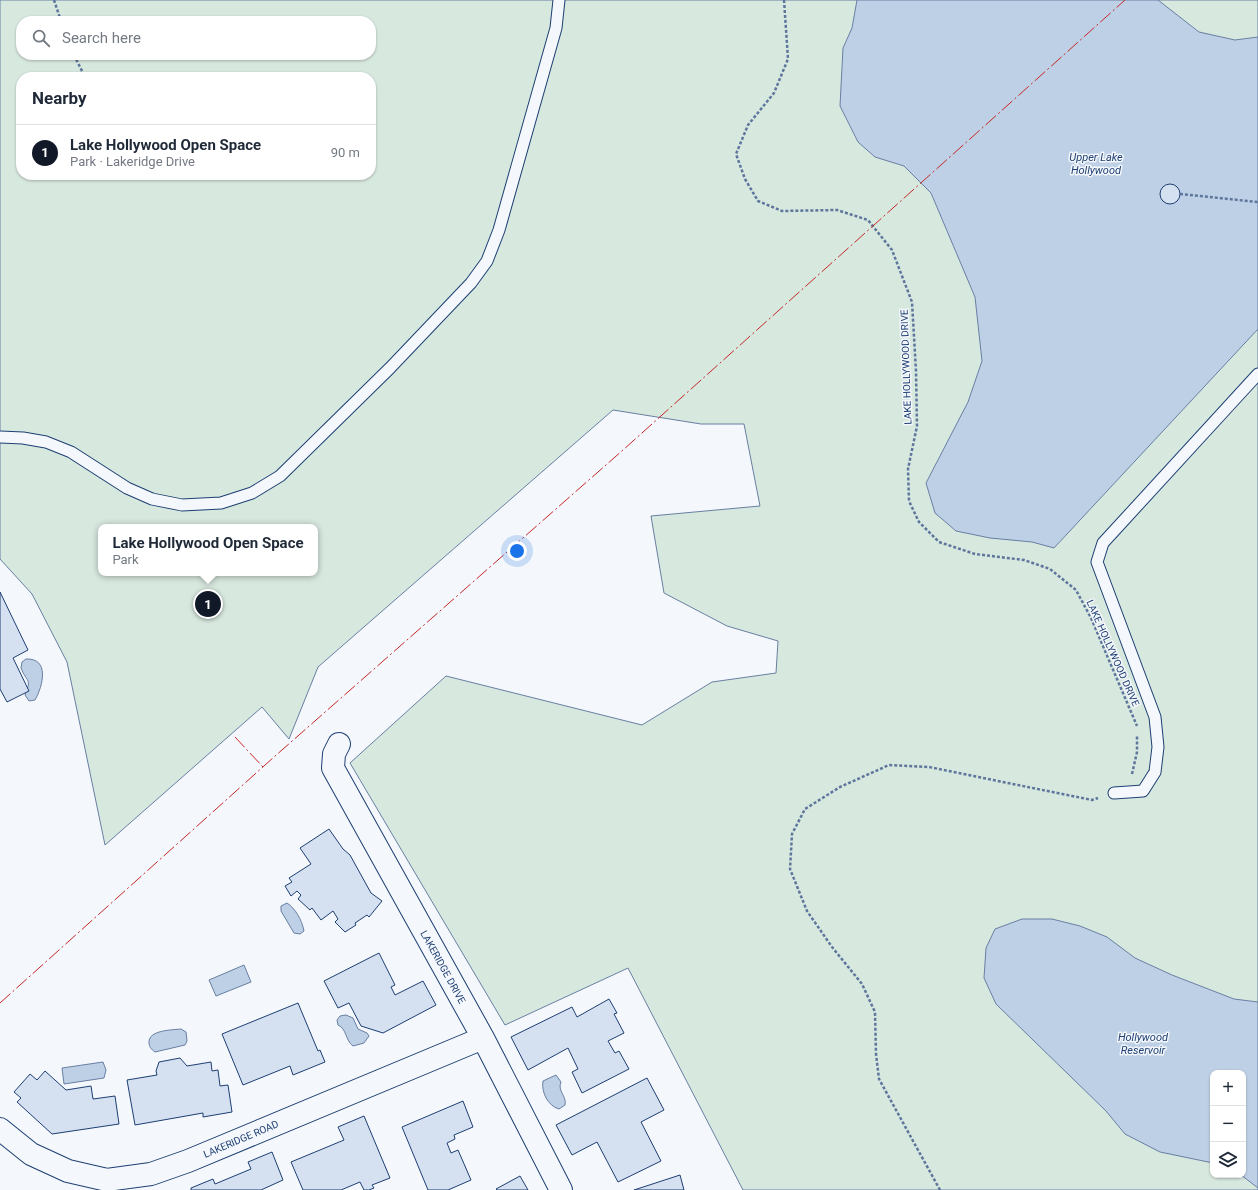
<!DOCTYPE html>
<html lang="en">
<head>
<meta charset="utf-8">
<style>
  :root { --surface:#fff; --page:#f2f2f3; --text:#1f2937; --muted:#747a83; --line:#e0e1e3; --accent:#111827 }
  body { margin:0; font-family:Roboto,sans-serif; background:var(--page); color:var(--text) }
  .controls { position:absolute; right:12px; bottom:12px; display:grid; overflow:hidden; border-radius:8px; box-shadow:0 1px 3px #0004 }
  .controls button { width:36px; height:36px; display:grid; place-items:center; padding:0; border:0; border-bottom:1px solid var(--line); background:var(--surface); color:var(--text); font:20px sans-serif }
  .you { position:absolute; left:517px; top:551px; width:14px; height:14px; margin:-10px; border:3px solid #fff; border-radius:50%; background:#1a73e8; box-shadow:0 0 0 6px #1a73e833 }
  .badge { display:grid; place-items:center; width:26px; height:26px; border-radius:50%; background:var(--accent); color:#fff; font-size:13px; font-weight:700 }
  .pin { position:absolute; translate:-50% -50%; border:2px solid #fff; box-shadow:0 1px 4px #0006 }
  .popup { position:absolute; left:98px; top:524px; width:220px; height:52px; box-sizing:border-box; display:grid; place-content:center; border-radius:8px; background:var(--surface); filter:drop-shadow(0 1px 3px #0005); font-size:13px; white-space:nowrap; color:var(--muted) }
  .popup b { font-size:15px; color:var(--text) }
  .popup::after { content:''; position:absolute; left:50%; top:100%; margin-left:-8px; border:8px solid transparent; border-top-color:var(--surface) }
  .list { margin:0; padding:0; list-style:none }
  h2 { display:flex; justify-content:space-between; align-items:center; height:52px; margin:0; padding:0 16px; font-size:17px }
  h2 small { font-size:13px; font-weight:400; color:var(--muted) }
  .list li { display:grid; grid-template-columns:26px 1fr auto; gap:12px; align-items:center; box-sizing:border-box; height:56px; padding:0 16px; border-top:1px solid var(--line) }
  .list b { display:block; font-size:15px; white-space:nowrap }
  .list p { margin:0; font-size:13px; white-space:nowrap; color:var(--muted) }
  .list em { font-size:13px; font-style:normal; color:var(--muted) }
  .icon { flex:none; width:22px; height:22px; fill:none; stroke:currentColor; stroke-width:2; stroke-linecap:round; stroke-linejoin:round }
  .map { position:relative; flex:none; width:1258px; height:1190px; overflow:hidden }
  .search { position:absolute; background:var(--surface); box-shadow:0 1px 3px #0004; left:16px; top:16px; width:360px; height:44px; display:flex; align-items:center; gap:10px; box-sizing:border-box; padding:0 14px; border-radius:16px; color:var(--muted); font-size:15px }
  .panel { position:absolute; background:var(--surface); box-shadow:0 1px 3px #0004; left:16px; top:72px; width:360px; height:108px; border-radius:16px }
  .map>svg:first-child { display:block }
  .green { fill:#d7e8df; stroke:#687fa3; fill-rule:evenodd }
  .water { fill:#bed0e5; stroke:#687fa3 }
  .building { fill:#d5e0f0; stroke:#1d3f73 }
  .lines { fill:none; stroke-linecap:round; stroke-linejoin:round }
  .lane-casing { stroke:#1d3f73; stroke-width:13 }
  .street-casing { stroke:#1d3f73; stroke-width:24 }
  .path { stroke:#5e769c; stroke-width:2.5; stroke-dasharray:3 2; stroke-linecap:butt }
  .lane { stroke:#f4f7fb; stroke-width:11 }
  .street { stroke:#f4f7fb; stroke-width:22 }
  .power { stroke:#c62828; stroke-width:1; stroke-dasharray:14 3 2 3; stroke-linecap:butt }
  .labels { text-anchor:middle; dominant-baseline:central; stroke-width:3; stroke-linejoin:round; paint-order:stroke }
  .street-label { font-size:10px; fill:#1d3f73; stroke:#f4f7fb }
  .water-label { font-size:11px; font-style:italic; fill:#1d3f73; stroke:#f4f7fb }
</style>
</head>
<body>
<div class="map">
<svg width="1258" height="1190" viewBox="0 0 1258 1190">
  <rect width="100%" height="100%" fill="#f4f7fb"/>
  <path class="green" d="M 0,0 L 1258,0 L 1258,1190 L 743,1190 L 628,968 L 505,1025 L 350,763 L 446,676 L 642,725 L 712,682 L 776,673 L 778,641 L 727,626 L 664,593 L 651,516 L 760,506 L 744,424 L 701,424 L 613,410 L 318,667 L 289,739 L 262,707 L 105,845 L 67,662 L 32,594 L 0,559 ZM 21,21 L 371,21 L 371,55 L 21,55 ZM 21,77 L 371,77 L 371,175 L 21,175 ZM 101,527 L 315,527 L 315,573 L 101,573 ZM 1213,1073 L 1243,1073 L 1243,1175 L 1213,1175 Z"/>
  <path class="water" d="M 857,0 L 1158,0 L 1199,32 L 1235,40 L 1258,37 L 1258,329 L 1054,548 L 1032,542 L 990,538 L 956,531 L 935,513 L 926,483 L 968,402 L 982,361 L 975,297 L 931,193 L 904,166 L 875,157 L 858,142 L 840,106 L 843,48 L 852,28 Z
    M 26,659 C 50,658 43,686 35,700 L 29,701 L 25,695 C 32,678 27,683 21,668 L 22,662 Z
    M 287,903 C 295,908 302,920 304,931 L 300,934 L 294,933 L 281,911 L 281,906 Z
    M 1022,919 L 1052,919 L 1080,926 L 1107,937 L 1135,958 L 1172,975 L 1234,999 L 1258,1002 L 1258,1188 L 1241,1175 L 1243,1175 L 1243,1073 L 1213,1073 L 1213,1163 L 1160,1152 L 1125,1134 L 1106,1111 L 996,1004 L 984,978 L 986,948 L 995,929 Z
    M 244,965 L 251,982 L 216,996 L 209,980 Z
    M 346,1015 L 353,1018 L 358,1029 L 367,1033 L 369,1036 L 364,1043 L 353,1046 C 345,1040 347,1029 338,1025 L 337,1020 L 340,1016 Z
    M 181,1029 L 186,1032 L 187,1041 L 185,1045 L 155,1052 C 151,1049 149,1047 149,1042 C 149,1030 172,1030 181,1029 Z
    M 103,1062 L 106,1070 L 104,1078 L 64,1084 L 62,1068 Z
    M 556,1075 L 561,1082 C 557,1091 567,1096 565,1105 L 559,1109 C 548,1106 541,1092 543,1081 Z"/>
  <path class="building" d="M1160 194a10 10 0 1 1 20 0a10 10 0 1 1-20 0Z
    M 0,592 L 28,650 L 13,658 L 29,691 L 7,702 L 0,689 Z
    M 329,829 L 343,849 L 350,855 L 371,893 L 382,901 L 369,917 L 367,915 L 355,923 L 356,925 L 345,932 L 335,922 L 338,919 L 333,911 L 321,920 L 312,908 L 310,910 L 298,899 L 301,895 L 297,891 L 291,896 L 285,886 L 292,882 L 289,878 L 311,864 L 300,848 Z
    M 379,953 L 395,985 L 391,987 L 395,995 L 423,981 L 436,1005 L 383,1033 L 361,1026 L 349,1003 L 338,1008 L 324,981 Z
    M 609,999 L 617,1013 L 614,1014 L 624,1033 L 608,1041 L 615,1053 L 619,1051 L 629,1069 L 582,1093 L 572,1072 L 578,1069 L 568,1048 L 528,1070 L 511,1037 L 572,1007 L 577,1017 Z
    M 298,1003 L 318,1051 L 320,1050 L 325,1062 L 293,1075 L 290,1066 L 243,1085 L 222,1034 Z
    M 180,1058 L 187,1066 L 211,1062 L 212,1071 L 218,1070 L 220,1086 L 228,1085 L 232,1112 L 203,1117 L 203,1113 L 135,1125 L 127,1080 L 157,1075 L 156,1071 L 159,1062 Z
    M 45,1071 L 66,1090 L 91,1086 L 93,1099 L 115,1096 L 119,1124 L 52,1134 L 17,1102 L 21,1098 L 14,1092 L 30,1074 L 37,1080 Z
    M 647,1078 L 664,1110 L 641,1122 L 661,1161 L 618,1182 L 597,1142 L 572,1155 L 556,1125 Z
    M 463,1101 L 473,1127 L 454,1135 L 455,1139 L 447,1143 L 451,1153 L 458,1150 L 471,1180 L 448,1190 L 428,1190 L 402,1127 Z
    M 364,1116 L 390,1178 L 372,1185 L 374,1188 L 369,1190 L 364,1190 L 360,1182 L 341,1190 L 303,1190 L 291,1162 L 344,1140 L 338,1127 Z
    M 272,1152 L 283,1180 L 261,1190 L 191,1190 L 191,1188 L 213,1179 L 215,1184 L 251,1169 L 248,1162 Z
    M 680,1175 L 684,1190 L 634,1190 Z
    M 520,1176 L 528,1190 L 497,1190 L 496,1189 Z"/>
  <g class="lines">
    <g class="lane-casing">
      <path id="lane" d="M 0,437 L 23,438 L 46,442 L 71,452 L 127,488 L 152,499 L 182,505 L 221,503 L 252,493 L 280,476 L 390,368 L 471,283 L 487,261 L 499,230 L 556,28 L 559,0
        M 1114,793 L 1143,791 L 1155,772 L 1158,747 L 1155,717 L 1097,562 L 1103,543 L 1258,374"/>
    </g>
    <g class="street-casing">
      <path id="street" d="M 339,744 L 334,754 L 333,768 L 483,1038 L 561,1190
        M 0,1129 L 31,1154 L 68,1171 L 107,1180 L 151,1174 L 188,1161 L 483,1038"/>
    </g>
    <path class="path" d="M 54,0 L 61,21
      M 784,0 L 788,59 L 774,93 L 748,125 L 736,154 L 745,179 L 758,201 L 782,211 L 837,210 L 868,220 L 892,250 L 912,302 L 916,371 L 917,426 L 908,469 L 909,501 L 919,522 L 939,542 L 975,554 L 1024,560 L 1050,569 L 1076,590 L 1091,618 L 1137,726
      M 74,55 L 85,77
      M 1180,194 L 1258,202
      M 1132,774 L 1137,752 L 1137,735
      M 940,1190 L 879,1079 L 876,1054 L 875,1012 L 862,984 L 832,947 L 807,911 L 790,869 L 792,834 L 805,809 L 840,787 L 889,765 L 929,767 L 1092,800 L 1098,798"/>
    <use href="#lane" class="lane"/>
    <use href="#street" class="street"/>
    <path class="power" d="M 235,737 L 263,767
      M 0,1003 L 274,757 L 623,450 L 1125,0"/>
  </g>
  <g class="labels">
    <g class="street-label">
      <text transform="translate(906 367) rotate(-92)">LAKE HOLLYWOOD DRIVE</text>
      <text transform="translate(1113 653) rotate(66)">LAKE HOLLYWOOD DRIVE</text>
      <text transform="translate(443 967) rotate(61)">LAKERIDGE DRIVE</text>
      <text transform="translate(241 1139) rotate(-23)">LAKERIDGE ROAD</text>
    </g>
    <g class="water-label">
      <text x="1096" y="157">Upper Lake<tspan x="1096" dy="13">Hollywood</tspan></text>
      <text x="1143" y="1037">Hollywood<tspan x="1143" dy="13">Reservoir</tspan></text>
    </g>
  </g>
</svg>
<div class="controls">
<button>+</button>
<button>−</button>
<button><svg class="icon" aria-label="layers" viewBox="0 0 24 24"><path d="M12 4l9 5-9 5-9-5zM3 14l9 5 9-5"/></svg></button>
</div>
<div class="you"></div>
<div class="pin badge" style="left:208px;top:604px">1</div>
<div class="popup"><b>Lake Hollywood Open Space</b>Park</div>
<div class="search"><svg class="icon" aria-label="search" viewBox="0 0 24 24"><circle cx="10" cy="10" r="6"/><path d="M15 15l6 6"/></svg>Search here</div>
<section class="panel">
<h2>Nearby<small></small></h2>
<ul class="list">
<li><span class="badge">1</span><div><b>Lake Hollywood Open Space</b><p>Park · Lakeridge Drive</p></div><em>90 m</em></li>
</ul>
</section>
</div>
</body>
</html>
